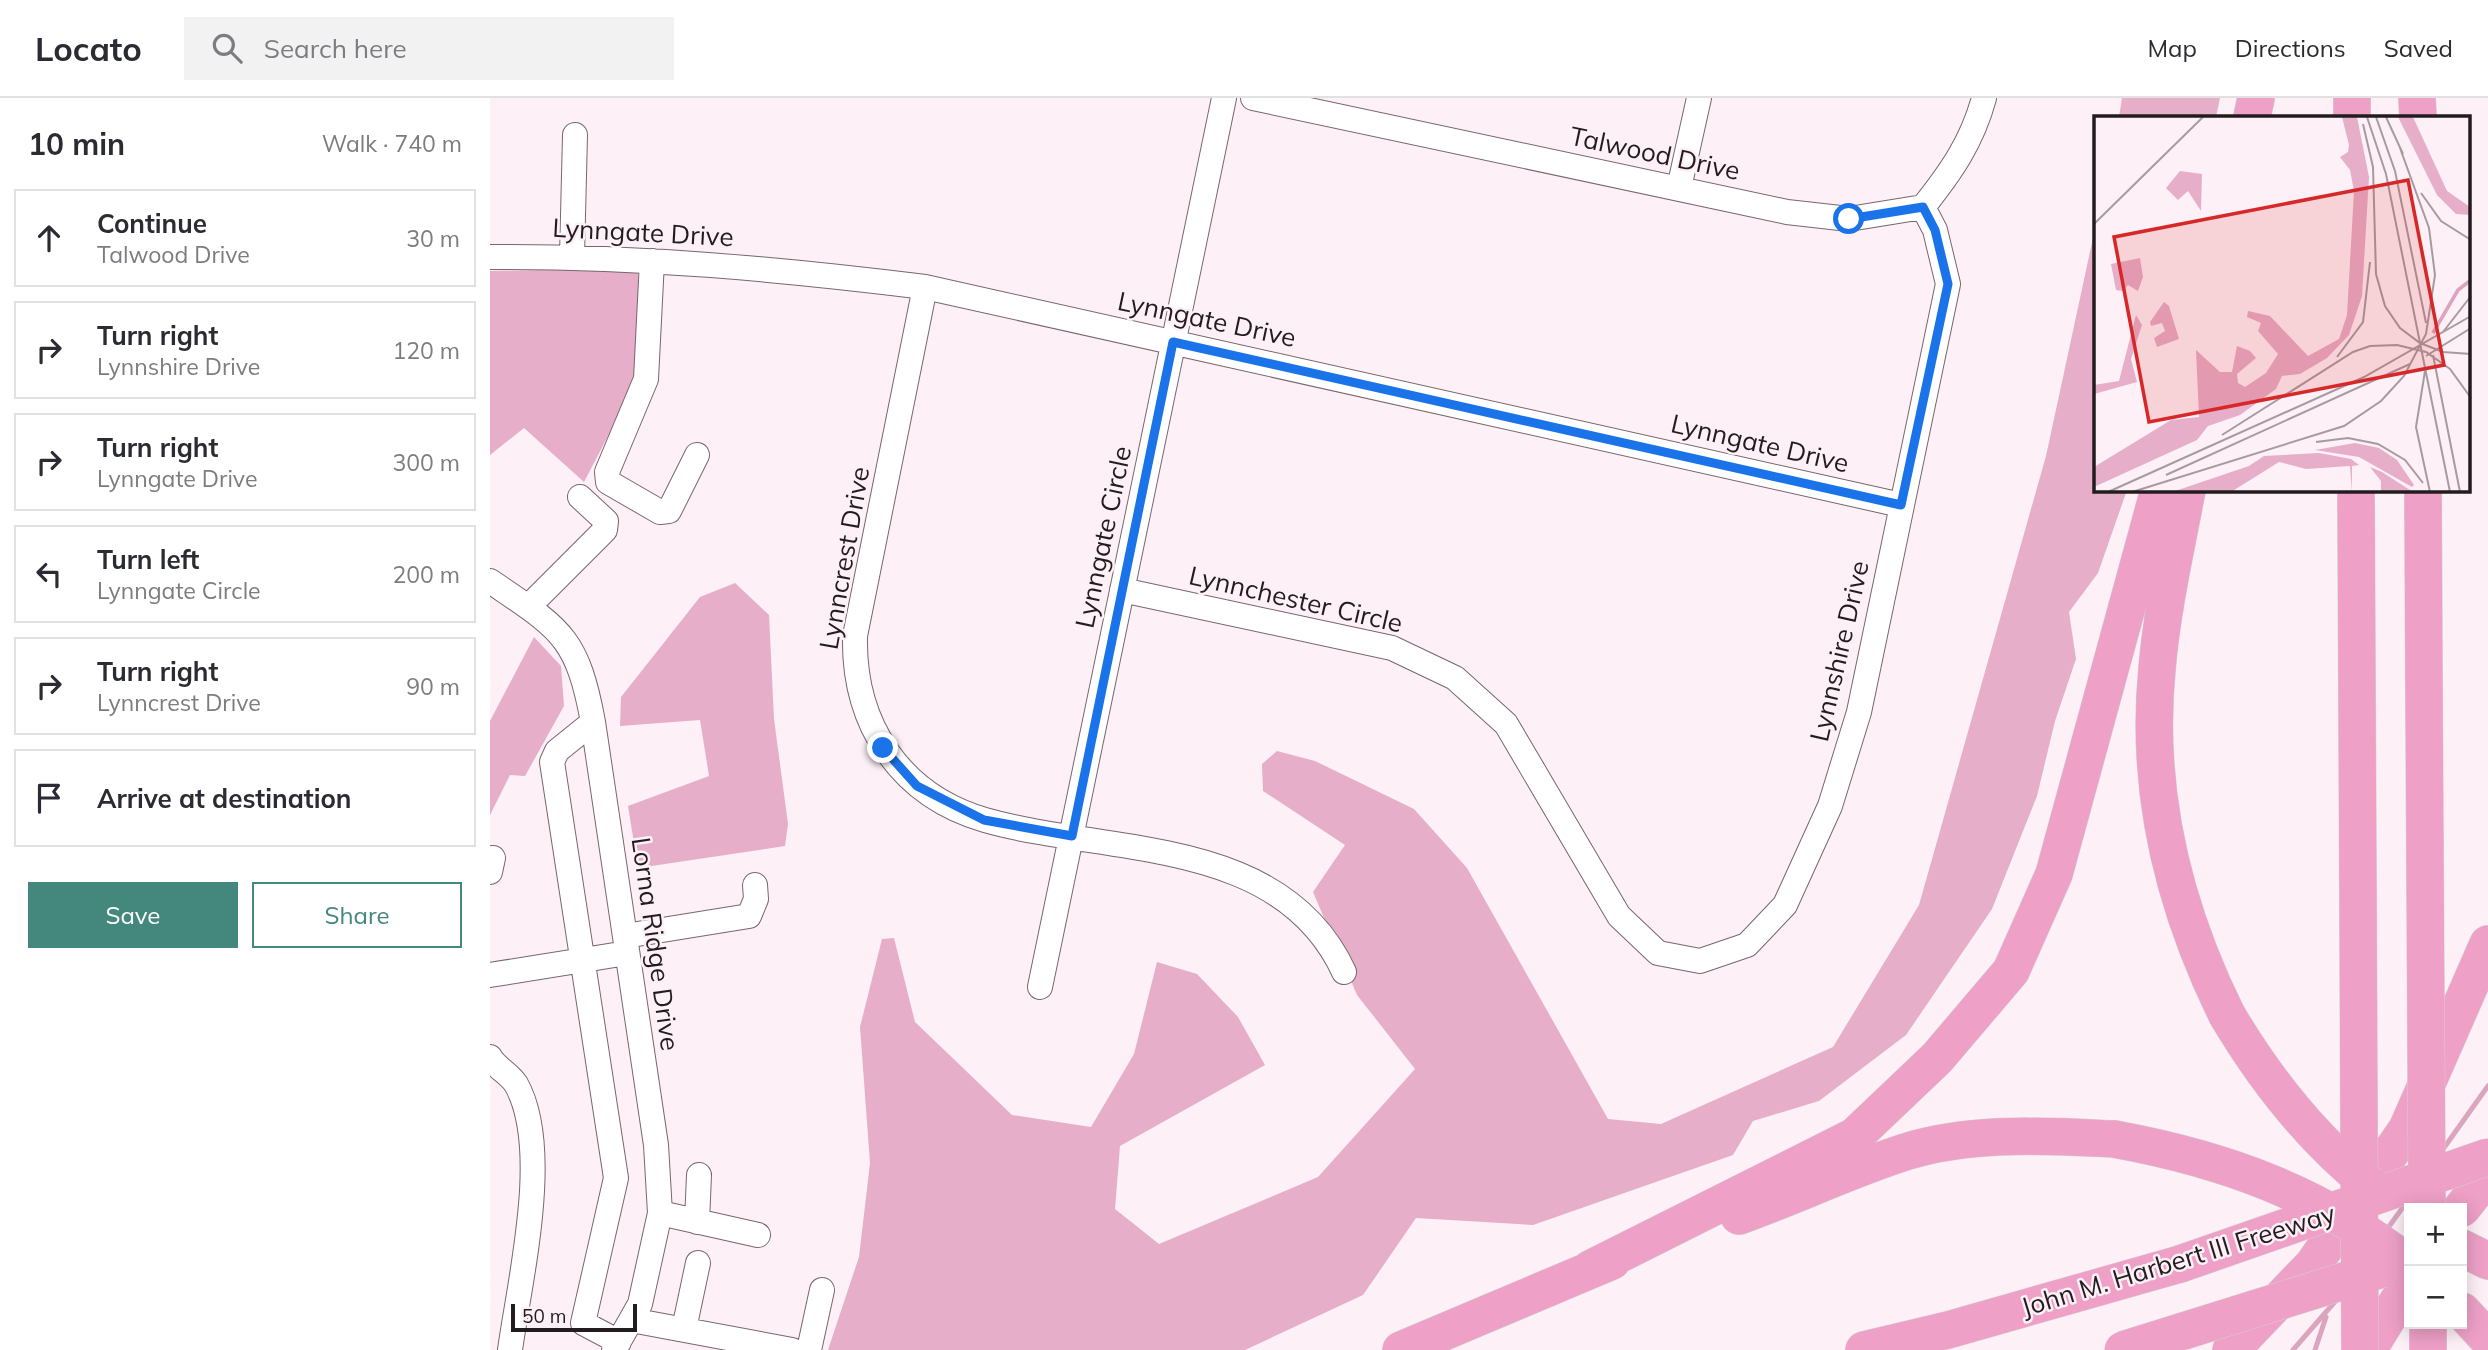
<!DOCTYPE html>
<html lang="en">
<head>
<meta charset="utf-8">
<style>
  :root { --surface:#fff; --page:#f2f2f3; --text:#2b2b33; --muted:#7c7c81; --line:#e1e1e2; --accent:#44887d }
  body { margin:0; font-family:Mulish,sans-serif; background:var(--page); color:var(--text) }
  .controls { position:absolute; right:21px; bottom:21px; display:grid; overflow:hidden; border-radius:0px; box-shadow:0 4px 18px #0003 }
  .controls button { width:63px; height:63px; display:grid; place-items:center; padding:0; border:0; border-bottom:2px solid var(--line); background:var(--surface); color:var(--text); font:35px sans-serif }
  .scale { position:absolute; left:21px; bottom:18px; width:126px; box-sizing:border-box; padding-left:7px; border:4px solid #231c1f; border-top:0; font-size:19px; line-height:24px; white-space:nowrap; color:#231c1f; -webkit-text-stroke:5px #fdf0f6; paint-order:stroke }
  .stop { position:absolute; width:21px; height:21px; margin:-16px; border:5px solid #1a73e8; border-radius:50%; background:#fff }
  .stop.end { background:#1a73e8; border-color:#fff; box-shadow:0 2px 7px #0008 }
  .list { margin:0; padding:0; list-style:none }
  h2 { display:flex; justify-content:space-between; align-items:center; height:91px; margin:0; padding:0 28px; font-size:30px }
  h2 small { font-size:23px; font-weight:400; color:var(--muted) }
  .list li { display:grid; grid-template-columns:46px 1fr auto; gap:21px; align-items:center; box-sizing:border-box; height:98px; margin:0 14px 14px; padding:0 14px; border:2px solid var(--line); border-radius:0px }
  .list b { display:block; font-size:26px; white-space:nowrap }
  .list p { margin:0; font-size:23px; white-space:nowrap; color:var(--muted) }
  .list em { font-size:23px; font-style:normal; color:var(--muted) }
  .actions { display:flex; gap:14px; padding:21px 28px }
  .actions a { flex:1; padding:16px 0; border:2px solid var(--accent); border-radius:0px; text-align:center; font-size:24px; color:var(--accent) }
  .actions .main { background:var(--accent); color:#fff }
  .icon { flex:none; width:38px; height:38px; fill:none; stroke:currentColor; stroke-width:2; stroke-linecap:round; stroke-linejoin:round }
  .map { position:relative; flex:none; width:1998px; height:1252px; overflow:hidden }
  header { display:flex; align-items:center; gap:42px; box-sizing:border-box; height:98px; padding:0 35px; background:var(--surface); border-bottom:2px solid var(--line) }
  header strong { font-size:33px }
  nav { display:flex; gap:38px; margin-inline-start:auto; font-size:24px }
  .search { width:490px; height:63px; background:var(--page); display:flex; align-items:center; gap:18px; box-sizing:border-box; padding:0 24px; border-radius:0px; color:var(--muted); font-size:26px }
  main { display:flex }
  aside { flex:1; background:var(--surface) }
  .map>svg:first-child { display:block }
  .forest { fill:#e6aec9 }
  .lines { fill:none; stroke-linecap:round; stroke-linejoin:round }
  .stream { stroke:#dba4bf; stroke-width:5 }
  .minor-casing { stroke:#78666e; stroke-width:26 }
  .highway-casing { stroke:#d3d2d2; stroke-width:38 }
  .minor { stroke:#fff; stroke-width:24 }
  .highway { stroke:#eea0c7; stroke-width:37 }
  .highway-bridge-casing { stroke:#d3d2d2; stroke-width:38; stroke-linecap:butt }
  .highway-bridge { stroke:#eea0c7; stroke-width:37 }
  .route { stroke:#1a73e8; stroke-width:9 }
  .labels { text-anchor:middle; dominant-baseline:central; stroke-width:5; stroke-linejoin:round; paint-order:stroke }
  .street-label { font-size:26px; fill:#231c1f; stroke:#fdf0f6 }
  .inset-river { fill:none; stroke:#dba4bf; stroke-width:3.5 }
  .inset-road { fill:none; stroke:#a69ba0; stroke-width:2 }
  .view { fill:#d62828; fill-opacity:0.15; stroke:#d62828; stroke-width:3.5 }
  .inset-edge { fill:none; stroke:#231c1f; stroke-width:3.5 }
</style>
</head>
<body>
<header>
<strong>Locato</strong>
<div class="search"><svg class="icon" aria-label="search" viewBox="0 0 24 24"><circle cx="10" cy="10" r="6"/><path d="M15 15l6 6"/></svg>Search here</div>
<nav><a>Map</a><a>Directions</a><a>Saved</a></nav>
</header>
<main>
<aside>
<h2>10 min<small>Walk · 740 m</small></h2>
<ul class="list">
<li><svg class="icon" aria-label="ahead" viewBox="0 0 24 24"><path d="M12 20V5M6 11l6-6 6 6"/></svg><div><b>Continue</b><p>Talwood Drive</p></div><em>30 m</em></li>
<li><svg class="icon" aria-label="right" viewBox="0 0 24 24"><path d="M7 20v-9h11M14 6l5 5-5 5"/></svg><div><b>Turn right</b><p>Lynnshire Drive</p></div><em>120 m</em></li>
<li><svg class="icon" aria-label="right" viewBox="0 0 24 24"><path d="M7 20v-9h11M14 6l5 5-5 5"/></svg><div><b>Turn right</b><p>Lynngate Drive</p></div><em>300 m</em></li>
<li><svg class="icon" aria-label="left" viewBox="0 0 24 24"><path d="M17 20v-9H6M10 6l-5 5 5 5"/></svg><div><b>Turn left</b><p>Lynngate Circle</p></div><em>200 m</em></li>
<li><svg class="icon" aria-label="right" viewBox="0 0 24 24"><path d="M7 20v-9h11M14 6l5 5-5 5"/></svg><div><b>Turn right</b><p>Lynncrest Drive</p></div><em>90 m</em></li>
<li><svg class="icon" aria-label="arrive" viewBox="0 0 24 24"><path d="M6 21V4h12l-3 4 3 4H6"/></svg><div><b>Arrive at destination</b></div></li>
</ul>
<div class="actions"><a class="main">Save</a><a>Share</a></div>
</aside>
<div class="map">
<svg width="1998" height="1252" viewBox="0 0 1998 1252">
  <rect width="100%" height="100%" fill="#fdf0f6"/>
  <path class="forest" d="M 1632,0 L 1730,0 L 1726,19 L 1629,19 Z
    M 1606,126 L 1606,392 L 1637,392 L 1608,475 L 1579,514 L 1586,561 L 1565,623 L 1547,698 L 1502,811 L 1416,937 L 1329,1003 L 1263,1023 L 1243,1057 L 1043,1127 L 926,1120 L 873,1197 L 755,1252 L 338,1252 L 369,1159 L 380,1065 L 370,929 L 392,841 L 404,840 L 425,924 L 522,1017 L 601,1029 L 644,956 L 667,864 L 707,876 L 748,919 L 775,967 L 630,1048 L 625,1111 L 669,1146 L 828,1079 L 925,971 L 867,897 L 823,794 L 855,747 L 773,693 L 772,666 L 787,653 L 825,663 L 924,711 L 977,770 L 1118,1021 L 1171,1026 L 1343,949 L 1429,807 L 1556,358 Z
    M 148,170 L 149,245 L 141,294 L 94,384 L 34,330 L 0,357 L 0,173 Z
    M 245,485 L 279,517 L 284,621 L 298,726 L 295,748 L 148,770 L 138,708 L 219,678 L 210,622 L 130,628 L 131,599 L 210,499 Z
    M 44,539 L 71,568 L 74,608 L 35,678 L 20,677 L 0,717 L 0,623 Z"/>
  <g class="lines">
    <path class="stream" d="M 1951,1054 L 1998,988
      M 1895,1134 L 1916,1105
      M 1803,1252 L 1849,1199
      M 1825,1252 L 1836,1219"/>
    <g class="minor-casing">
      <path id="minor" d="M 763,0 L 1297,114 L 1359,121 L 1433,109 C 1461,74 1482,44 1494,0
        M 1189,90 L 1209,0
        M 82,158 L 85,37
        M 0,159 C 146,158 290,171 435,189 L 1411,407
        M 162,163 L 156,281 L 117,374 L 118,384 L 170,414 L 179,413 L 207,357
        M 435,189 L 365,538 C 363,625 409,697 495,722 C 617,757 791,737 854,874
        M 0,483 C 70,531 87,537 103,624 L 166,1047 L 170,1115 L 150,1206 L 124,1252
        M 632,492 L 902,550 L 965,580 L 1016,626 L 1129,818 L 1168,855 L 1210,863 L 1257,847 L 1295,807 L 1340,708 L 1369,614 L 1458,186 L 1445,132 L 1433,109
        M 38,509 L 115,432 L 116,423 L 90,399
        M 103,624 L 67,653 L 62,664 L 126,1080 L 93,1225 L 129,1244
        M 0,774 L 3,760
        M 135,838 L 259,818 L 266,801 L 265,787
        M 0,877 L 137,855
        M 550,889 L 734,0
        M 0,959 C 6,970 19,975 26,986 C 62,1050 30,1180 20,1252
        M 170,1115 L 268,1137
        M 207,1124 L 209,1077
        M 141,1222 L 302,1252
        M 194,1231 L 208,1165
        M 319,1252 L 332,1192"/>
    </g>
    <g class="highway-casing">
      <path id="highway" d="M 1862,0 L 1862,19
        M 1927,0 L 1928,19
        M 1762,19 L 1766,0
        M 1697,392 C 1686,451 1672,511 1667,571 C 1655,693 1683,808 1737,917
        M 1866,392 L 1868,801
        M 1933,392 L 1934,592
        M 1972,1110 L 1998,1077
        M 1249,1118 C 1305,1098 1359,1072 1415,1054 C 1482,1033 1555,1038 1624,1041
        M 1972,1150 L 1998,1163
        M 1100,1171 L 1365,1038 L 1447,960 L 1521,873 L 1564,776 L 1669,392
        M 1972,1213 L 1998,1241
        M 1938,1226 L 1938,1252
        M 911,1252 L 1122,1163
        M 1374,1252 L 1458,1232 L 1690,1166
        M 1741,1252 L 1823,1167 L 1917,1031 L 1998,846
        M 1878,1252 L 1919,1185"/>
    </g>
    <use href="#minor" class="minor"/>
    <use href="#highway" class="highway"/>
    <g class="highway-bridge-casing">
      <path id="highway-bridge" d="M 1934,592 L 1937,1110
        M 1868,801 L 1870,1252
        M 1737,917 C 1775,981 1821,1040 1880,1087
        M 1624,1041 C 1734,1061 1831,1096 1919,1166
        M 1690,1166 L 1998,1059
        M 1633,1252 L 1892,1171"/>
    </g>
    <use href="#highway-bridge" class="highway-bridge"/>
  </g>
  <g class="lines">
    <path class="route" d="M 393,650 L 427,688 L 494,722 L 582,738 L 683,244 L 1411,407 L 1458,186 L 1445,132 L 1433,109 L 1359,121"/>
  </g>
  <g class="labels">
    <g class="street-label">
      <text transform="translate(1165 55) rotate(12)">Talwood Drive</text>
      <text transform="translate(153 134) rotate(3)">Lynngate Drive</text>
      <text transform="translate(717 221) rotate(12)">Lynngate Drive</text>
      <text transform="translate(1270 345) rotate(13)">Lynngate Drive</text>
      <text transform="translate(613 439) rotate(-78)">Lynngate Circle</text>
      <text transform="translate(354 460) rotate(-80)">Lynncrest Drive</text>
      <text transform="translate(806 501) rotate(13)">Lynnchester Circle</text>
      <text transform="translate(1349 553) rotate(-77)">Lynnshire Drive</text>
      <text transform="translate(166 846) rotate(82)">Lorna Ridge Drive</text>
      <text transform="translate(1688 1162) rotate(-17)">John M. Harbert III Freeway</text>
    </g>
  </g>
  <g transform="translate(1604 18)">
    <rect width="376" height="376" fill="#fdf0f6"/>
    <path d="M 248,1 L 263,1 L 275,61 L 268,180 L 255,219 L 233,242 L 206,258 L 188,260 L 182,273 L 146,299 L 114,310 L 103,324 L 0,371 L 0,351 L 77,304 L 105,301 L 102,234 L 126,256 L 138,256 L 143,230 L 156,235 L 162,242 L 143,258 L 144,267 L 151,271 L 172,257 L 184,238 L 164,215 L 167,207 L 153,201 L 154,195 L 176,200 L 214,240 L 245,223 L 253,199 L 260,75 L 256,54 L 246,41 L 254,36 L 255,29 ZM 304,1 L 319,1 L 353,75 L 376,91 L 376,99 L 362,98 L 343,79 ZM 86,55 L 108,58 L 107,95 L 94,75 L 84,84 L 72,72 ZM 46,142 L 49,161 L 44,175 L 34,169 L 29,175 L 22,174 L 17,148 ZM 70,186 L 75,190 L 85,223 L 63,231 L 60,222 L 71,215 L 68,207 L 57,210 L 56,206 ZM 42,199 L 48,209 L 37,243 L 43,266 L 0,278 L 0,269 L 25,265 ZM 261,327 L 285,332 L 303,344 L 320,369 L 318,371 L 265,341 L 221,334 ZM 225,337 L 257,343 L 265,349 L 258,350 L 258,376 L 256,350 L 212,353 L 185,346 L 137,376 L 78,376 L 155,350 L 170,340 ZM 276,351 L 288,356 L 319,376 L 287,376 L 287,365 Z" fill="#e6aec9"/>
    <path class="inset-river" d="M 339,217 L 364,174 L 377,164"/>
    <path class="inset-road" d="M 273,1 L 292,58 L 356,376M 282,1 L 301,55 L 332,207M 292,1 L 309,38M 269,8 L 279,51 L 282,158 L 291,190 L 306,212 L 326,227 L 349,236 L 377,238M 327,77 L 347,105 L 377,124M 0,108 L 109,1M 349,216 L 377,180M 339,239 L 366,376M 332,240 L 377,212M 243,241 L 269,206 L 276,146M 331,255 L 322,311 L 336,376M 128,319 L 259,236 L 276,230 L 303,229 L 332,236 L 356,253 L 377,282M 222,326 L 254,322 L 284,328 L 311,344 L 329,367M 72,359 L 316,248M 14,376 L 270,261 L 377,200M 38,376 L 250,310 L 287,285 L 310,260 L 332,218 L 341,159 L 335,112 L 306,32"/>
    <path class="view" d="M 314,64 L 350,249 L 55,306 L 20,121 Z"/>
    <rect width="376" height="376" class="inset-edge"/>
  </g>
</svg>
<div class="controls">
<button>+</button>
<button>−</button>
</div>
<div class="scale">50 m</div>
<div class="stop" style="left:1359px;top:121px"></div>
<div class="stop end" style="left:393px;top:650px"></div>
</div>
</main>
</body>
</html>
